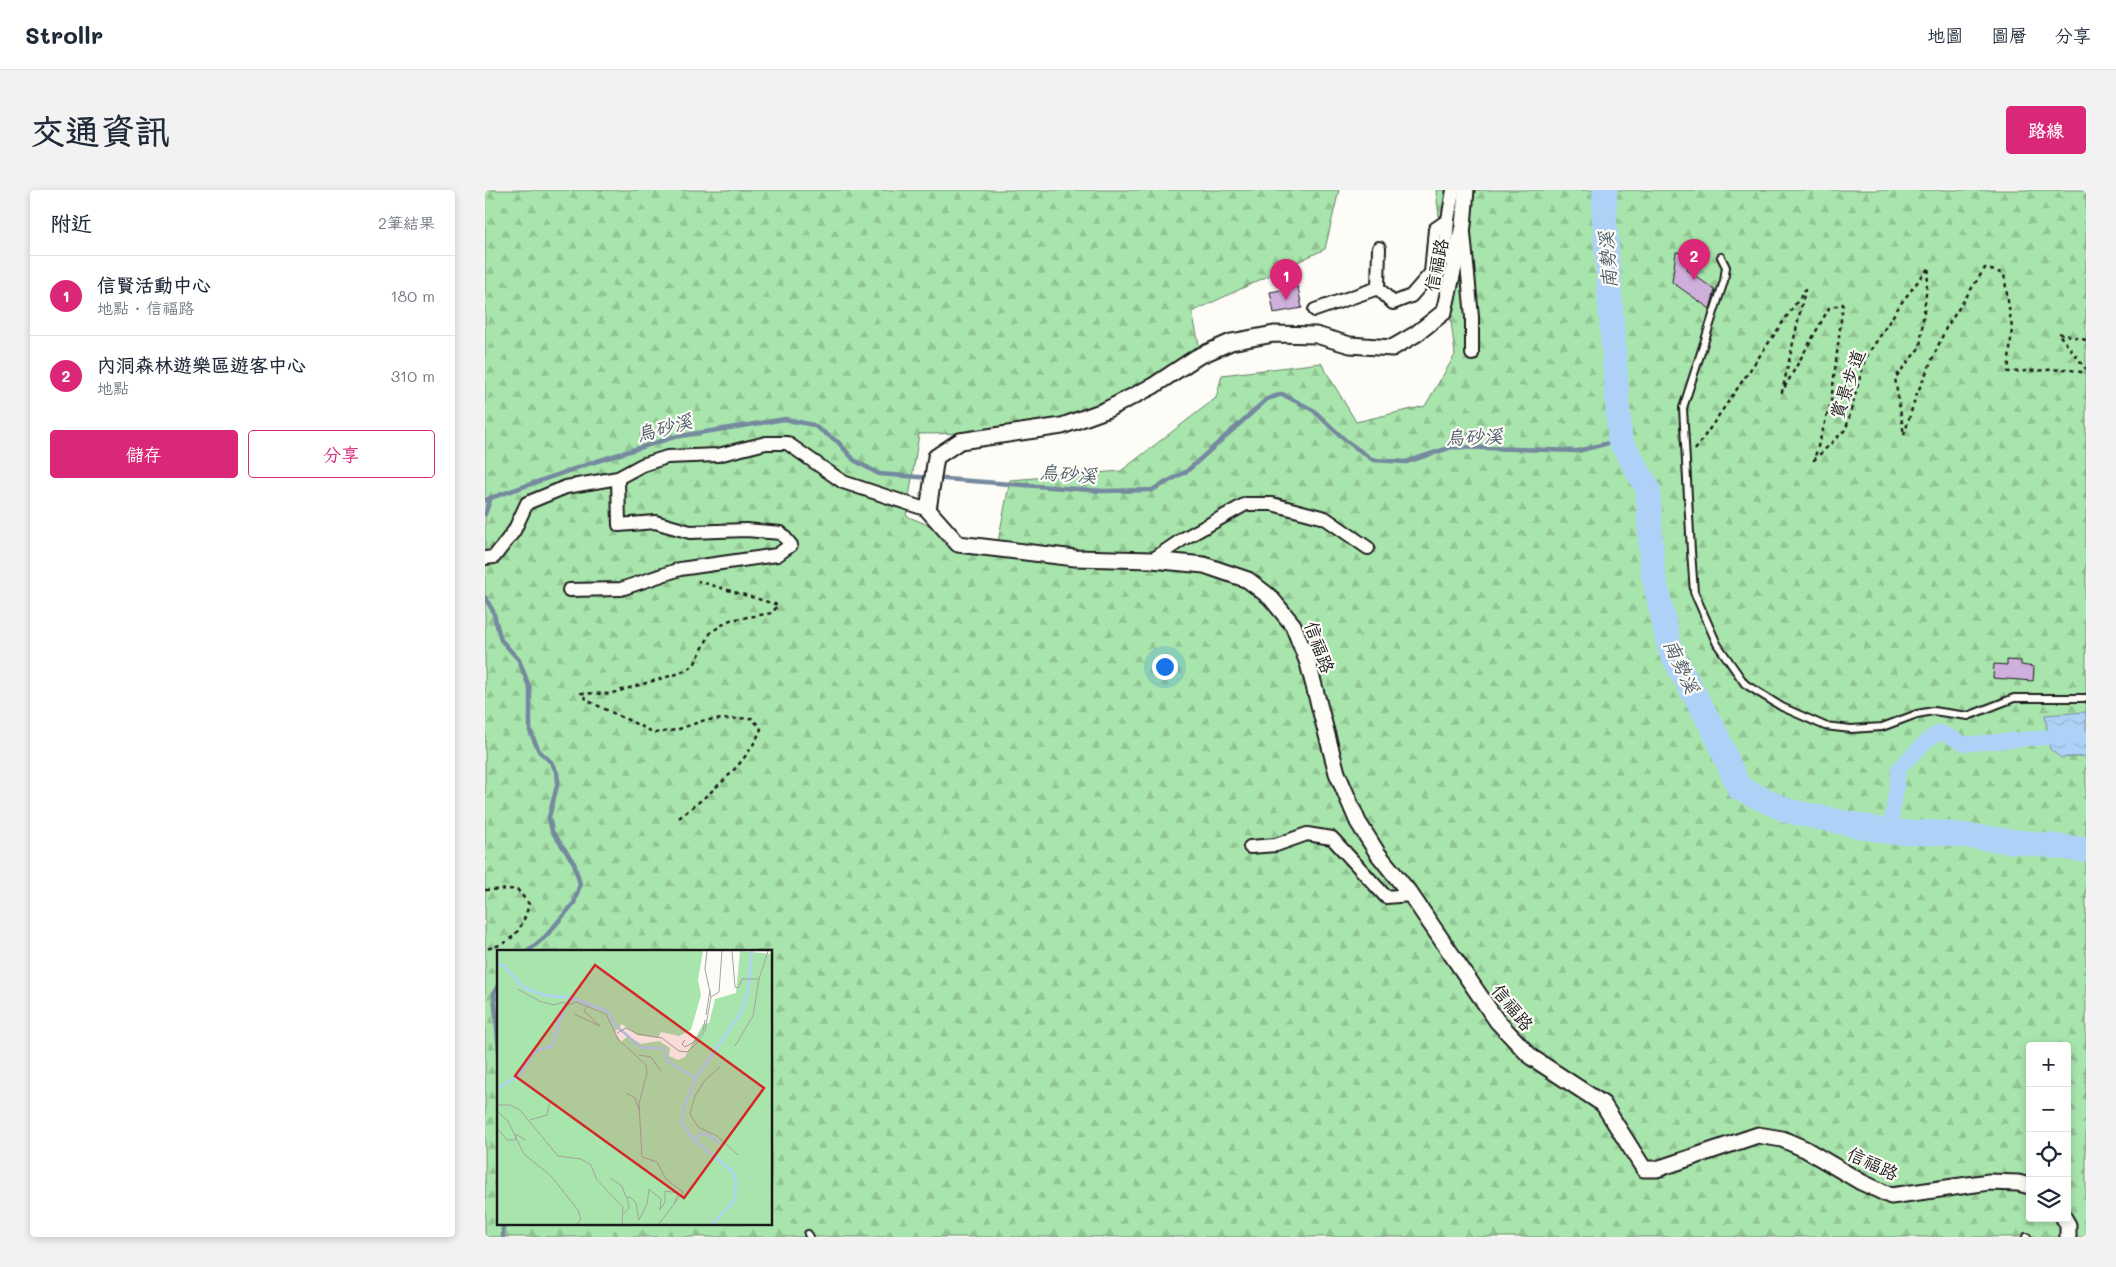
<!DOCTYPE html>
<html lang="zh-TW">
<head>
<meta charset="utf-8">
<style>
  :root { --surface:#fff; --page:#f2f2f3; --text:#1f2937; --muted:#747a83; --line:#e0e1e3; --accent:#db2777 }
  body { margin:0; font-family:Mali,"LXGW WenKai TC",sans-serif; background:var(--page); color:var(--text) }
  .controls { position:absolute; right:15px; bottom:15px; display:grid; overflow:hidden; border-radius:5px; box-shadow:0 2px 8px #0003 }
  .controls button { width:45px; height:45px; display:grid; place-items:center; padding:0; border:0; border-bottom:1px solid var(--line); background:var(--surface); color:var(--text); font:25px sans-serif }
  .you { position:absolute; left:679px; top:476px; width:18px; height:18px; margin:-12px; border:4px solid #fff; border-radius:50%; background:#1a73e8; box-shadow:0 0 0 8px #1a73e833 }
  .badge { display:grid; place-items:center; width:32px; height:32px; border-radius:50%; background:var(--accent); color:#fff; font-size:16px; font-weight:700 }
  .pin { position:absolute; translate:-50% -41px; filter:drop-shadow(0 1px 2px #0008) }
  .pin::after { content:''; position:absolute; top:26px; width:18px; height:15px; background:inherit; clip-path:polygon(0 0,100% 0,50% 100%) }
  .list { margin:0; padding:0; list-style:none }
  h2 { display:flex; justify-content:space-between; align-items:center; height:65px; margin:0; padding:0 20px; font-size:21px }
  h2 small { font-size:16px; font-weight:400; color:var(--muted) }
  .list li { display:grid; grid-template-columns:32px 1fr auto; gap:15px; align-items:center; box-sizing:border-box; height:80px; padding:0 20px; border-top:1px solid var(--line) }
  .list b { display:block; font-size:19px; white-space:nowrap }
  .list p { margin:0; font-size:16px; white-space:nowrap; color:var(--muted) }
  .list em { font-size:16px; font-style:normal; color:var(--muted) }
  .actions { display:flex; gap:10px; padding:15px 20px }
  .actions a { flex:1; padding:11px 0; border:1px solid var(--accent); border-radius:5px; text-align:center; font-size:18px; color:var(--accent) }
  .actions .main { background:var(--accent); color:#fff }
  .icon { flex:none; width:28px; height:28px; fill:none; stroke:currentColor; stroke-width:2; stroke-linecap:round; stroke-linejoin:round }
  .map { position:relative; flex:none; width:1601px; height:1047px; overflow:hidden; border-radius:5px }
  header { display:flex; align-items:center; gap:30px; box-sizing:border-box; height:70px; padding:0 25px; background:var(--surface); border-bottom:1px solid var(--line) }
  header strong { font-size:24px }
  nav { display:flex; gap:28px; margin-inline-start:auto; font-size:18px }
  .intro { display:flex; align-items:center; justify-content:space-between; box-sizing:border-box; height:120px; padding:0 30px }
  h1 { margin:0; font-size:35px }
  .button { padding:12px 22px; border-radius:5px; background:var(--accent); color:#fff; font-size:18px; font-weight:700 }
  main { display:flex; gap:30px; padding:0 30px }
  aside { flex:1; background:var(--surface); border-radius:5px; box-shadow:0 2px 8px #0003 }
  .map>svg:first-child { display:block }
  .forest { fill:url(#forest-firs); stroke:#628064; fill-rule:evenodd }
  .water { fill:url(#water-waves); stroke:#74899f }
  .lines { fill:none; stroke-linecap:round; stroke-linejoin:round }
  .stream { stroke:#74899f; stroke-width:4.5 }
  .canal { stroke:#aed2f7; stroke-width:15 }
  .river { stroke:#aed2f7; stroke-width:25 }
  .building { fill:#cfb0dd; stroke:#1c1c1c }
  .service-casing { stroke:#1c1c1c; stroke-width:10 }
  .minor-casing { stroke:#1c1c1c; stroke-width:16 }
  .tertiary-casing { stroke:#1c1c1c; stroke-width:19 }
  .path { stroke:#1c1c1c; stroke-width:2.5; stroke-dasharray:4 4; stroke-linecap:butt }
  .service { stroke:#fdfcf7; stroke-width:6 }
  .minor { stroke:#fdfcf7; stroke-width:12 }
  .tertiary { stroke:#fdfcf7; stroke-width:15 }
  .labels { text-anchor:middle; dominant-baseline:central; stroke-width:4.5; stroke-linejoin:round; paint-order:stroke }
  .street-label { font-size:18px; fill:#1c1c1c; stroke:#fdfcf7 }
  .water-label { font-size:19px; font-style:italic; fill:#4f5c69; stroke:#fdfcf7 }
  .inset-river { fill:none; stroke:#aed2f7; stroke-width:2.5 }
  .inset-road { fill:none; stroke:#a3a29f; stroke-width:1 }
  .view { fill:#d62828; fill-opacity:0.15; stroke:#d62828; stroke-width:2.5 }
  .inset-edge { fill:none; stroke:#1c1c1c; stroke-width:2.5 }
</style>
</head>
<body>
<header>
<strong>Strollr</strong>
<nav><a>地圖</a><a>圖層</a><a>分享</a></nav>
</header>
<div class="intro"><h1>交通資訊</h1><a class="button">路線</a></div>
<main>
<aside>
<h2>附近<small>2筆結果</small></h2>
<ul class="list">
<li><span class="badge">1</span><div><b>信賢活動中心</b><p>地點 · 信福路</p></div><em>180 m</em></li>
<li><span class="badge">2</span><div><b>內洞森林遊樂區遊客中心</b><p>地點</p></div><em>310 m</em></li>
</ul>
<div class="actions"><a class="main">儲存</a><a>分享</a></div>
</aside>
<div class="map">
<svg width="1601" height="1047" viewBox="0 0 1601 1047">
  <defs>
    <pattern id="forest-firs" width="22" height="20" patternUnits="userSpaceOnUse" patternTransform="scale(1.25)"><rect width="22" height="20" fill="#a8e5ac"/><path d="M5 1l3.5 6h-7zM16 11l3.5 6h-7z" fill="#90c493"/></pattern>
    <pattern id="water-waves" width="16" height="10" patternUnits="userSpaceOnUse" patternTransform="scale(1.25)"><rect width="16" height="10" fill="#aed2f7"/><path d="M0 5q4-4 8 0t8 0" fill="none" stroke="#95b4d3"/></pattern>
  </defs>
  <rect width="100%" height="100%" fill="#fdfcf7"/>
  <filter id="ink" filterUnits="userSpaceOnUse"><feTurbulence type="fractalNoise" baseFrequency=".02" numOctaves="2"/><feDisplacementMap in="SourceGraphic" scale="10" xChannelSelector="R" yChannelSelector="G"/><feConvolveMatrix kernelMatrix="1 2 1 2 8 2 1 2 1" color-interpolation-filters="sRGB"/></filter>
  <g filter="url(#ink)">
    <path class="forest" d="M 0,0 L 854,0 L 840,59 L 707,122 L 717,168 L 573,242 L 434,244 L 421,326 L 511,362 L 525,290 L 636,281 L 731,208 L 737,185 L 836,173 L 871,232 L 940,216 L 970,165 L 951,0 L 1601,0 L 1601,1047 L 0,1047 ZM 14,761 L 286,761 L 286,1033 L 14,1033 ZM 1545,856 L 1582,856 L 1582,1028 L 1545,1028 Z"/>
    <path class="water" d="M 1601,522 L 1601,566 L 1576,568 L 1565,559 L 1560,525 Z"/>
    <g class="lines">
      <path class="stream" d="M 0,310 L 106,273 L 189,247 L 300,229 L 328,235 L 353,252 L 369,270 L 394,284 L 618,301 L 667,300 L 702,281 L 782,209 L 797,204 L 828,220 L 860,250 L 888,270 L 921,272 L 967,257 L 1093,261 L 1135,250
        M 0,324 L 6,307
        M 0,407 L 8,421 L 16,450 L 34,470 L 45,499 L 45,541 L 54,561 L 66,572 L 72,583 L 73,592 L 64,627 L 67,641 L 89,673 L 95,694 L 89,713 L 61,746 L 43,761
        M 14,794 L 9,803 L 14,861
        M 14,982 L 11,993 L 14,1008
        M 18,1047 L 18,1033"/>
      <path class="canal" d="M 1405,642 L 1414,578 L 1445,548 L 1455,542 L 1480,554 L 1568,547 L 1601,548"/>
      <path class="river" d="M 1120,0 L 1119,23 L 1135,250 L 1163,299 L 1167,378 L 1185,460 L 1231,544 L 1254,598 L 1303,621 L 1405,642 L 1458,643 L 1601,660"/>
    </g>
    <path class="building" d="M 1191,62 L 1205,64 L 1202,80 L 1230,100 L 1225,119 L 1187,92 Z
      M 813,97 L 817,118 L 789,123 L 785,102 Z
      M 1522,470 L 1536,471 L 1536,475 L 1549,477 L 1548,491 L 1508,488 L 1509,474 L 1522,475 Z"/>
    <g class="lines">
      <g class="service-casing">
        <path id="service" d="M 1236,67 L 1241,77 L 1239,91 L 1198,218 L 1206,361 L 1209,402 L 1232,454 L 1260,494 L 1297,517 L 1340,536 L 1366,539 L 1397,537 L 1432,524 L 1448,521 L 1483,526 L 1529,508 L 1601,508
          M 323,1044 L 325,1047
          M 1541,1047 L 1542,1047"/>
      </g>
      <g class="minor-casing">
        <path id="minor" d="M 963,30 L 968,0
          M 979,43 L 987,127 L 987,164
          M 894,58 L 893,98 L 908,113 L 926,106 L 946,83 L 950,39 L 963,30 L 961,53 L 969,79
          M 830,120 L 893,98
          M 0,368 L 9,367 L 29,341 L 42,313 L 81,297 L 133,288 L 157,275 L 182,267 L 233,265 L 281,253 L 302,253 L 358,292 L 443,320
          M 667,370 L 698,349 L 761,314 L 787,314 L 840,328 L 883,358
          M 84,400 L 136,399 L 195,379 L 292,365 L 306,355 L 296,343 L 261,340 L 205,342 L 170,332 L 134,335 L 133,288
          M 765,657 L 791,655 L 822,644 L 847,648 L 901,707 L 926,705"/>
      </g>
      <g class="tertiary-casing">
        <path id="tertiary" d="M 981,0 L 978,36 L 959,122 L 931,144 L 907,158 L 865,155 L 831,145 L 789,144 L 746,152 L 712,167 L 668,196 L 621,220 L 577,236 L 475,251 L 451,267 L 443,320 L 473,354 L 590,368 L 667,370 L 719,375 L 763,390 L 785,407 L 808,435 L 823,473 L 852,583 L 873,632 L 893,664 L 926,705 L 1012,831 L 1046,867 L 1118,914 L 1159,979 L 1172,979 L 1273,945 L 1297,949 L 1320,959 L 1376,992 L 1406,1006 L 1504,992 L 1533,993 L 1545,996
          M 1579,1028 L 1583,1035 L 1583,1047"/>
      </g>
      <path class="path" d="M 1601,150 L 1573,143 L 1601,179
        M 1210,260 L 1320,100 L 1297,202 L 1344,118 L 1358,114 L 1346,212 L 1329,270 L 1361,239 L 1380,169 L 1417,112 L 1444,77 L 1435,157 L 1410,188 L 1419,245 L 1431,206 L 1461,138 L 1500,78 L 1519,84 L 1527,138 L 1523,182 L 1581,179 L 1601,183
        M 194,628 C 225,603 261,576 276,539 L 267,528 L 220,530 L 191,540 L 170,543 L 103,511 L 96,503 L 124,504 L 195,483 L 209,475 L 226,442 L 245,430 L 287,423 L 293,415 L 213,391
        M 0,700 L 32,699 L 44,714 C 37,740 28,754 0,759"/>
      <use href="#service" class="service"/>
      <use href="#minor" class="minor"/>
      <use href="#tertiary" class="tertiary"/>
    </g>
  </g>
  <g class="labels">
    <g class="street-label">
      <text transform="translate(951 75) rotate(-78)">信福路</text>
      <text transform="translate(1362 194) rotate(-71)">賞景步道</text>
      <text transform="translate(835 457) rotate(70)">信福路</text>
      <text transform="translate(1028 817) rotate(51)">信福路</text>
      <text transform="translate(1388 973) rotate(25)">信福路</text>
    </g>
    <g class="water-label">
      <text transform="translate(1122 70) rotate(-94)">南勢溪</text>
      <text transform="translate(179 237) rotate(-15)">烏砂溪</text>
      <text transform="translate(989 246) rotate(-2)">烏砂溪</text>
      <text transform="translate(583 283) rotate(4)">烏砂溪</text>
      <text transform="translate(1197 476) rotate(65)">南勢溪</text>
    </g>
  </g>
  <g transform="translate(12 760)">
    <rect width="275" height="275" fill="#fdfcf7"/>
    <path d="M 0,1 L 206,1 L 201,30 L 204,45 L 194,80 L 182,86 L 164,82 L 161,88 L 140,85 L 125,74 L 118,82 L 124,92 L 131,86 L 144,94 L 162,91 L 173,98 L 172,106 L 181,110 L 188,107 L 206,74 L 212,73 L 218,49 L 239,43 L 243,1 L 275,4 L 275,274 L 0,274 Z" fill="#a8e5ac"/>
    <path class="inset-river" d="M 0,14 L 7,16 L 27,38 L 47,45 L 76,48 L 112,62 L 118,75 L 140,94 L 146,98 L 167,98 L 171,112 L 199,128M 0,139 L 21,126 L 38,101 L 55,96 L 68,55 L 76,48M 197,190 L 203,184 L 210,184 L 222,193M 215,274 L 238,250 L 239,230 L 235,221 L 197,190 L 185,174 L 188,154 L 199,128 L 243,64 L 251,42 L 255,1"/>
    <path class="inset-road" d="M 235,1 L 238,37 L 241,38 L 245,29 L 262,29M 21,39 L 42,51 L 57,55 L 67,52 L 71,55 L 79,52 L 109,64 L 121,89 L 149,115 L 150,123 L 142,154 L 145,207 L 160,212 L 169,229 L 186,242 L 162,274M 214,47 L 222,42 L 225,1M 77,64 L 103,76 L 87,61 L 90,56M 209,65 L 213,40M 120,83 L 129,78 L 141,84 L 165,88 L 182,101 L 190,102 L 199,94 L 208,81 L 214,47 L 208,19 L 210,1M 188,90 L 185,94 L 188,97 L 197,92M 197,92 L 206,81 L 208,70M 238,96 L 256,66 L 262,29 L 271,1M 142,105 L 154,107 L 164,121M 223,117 L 208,130 L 198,146 L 193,164 L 201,177 L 220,186 L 241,205M 129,143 L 138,148 L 142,160M 0,155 L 13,155 L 23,160 L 61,206 L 84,209 L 94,215 L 100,230 L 126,257 L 125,274M 0,161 L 11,171 L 27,204 L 54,226 L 81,260 L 84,269 L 80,274M 33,170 L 50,165 L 53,150M 0,178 L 10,190 L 19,190 L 19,184 L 28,190M 113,228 L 125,236 L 129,247M 127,263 L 132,258 L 130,247 L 133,247 L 139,253 L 142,270 L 150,254 L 152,239 L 164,249 L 163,260 L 168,252 L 168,241 L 181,243 L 177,254"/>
    <path class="view" d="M 98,15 L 267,138 L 187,248 L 18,126 Z"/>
    <rect width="275" height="275" class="inset-edge"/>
  </g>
</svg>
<div class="controls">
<button>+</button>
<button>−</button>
<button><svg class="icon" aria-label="locate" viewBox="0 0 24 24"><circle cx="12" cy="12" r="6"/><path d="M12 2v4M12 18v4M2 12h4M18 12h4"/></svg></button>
<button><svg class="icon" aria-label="layers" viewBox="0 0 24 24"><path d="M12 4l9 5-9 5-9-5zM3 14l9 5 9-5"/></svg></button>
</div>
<div class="you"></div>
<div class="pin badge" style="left:801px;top:110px">1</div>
<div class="pin badge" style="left:1209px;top:90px">2</div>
</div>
</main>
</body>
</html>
